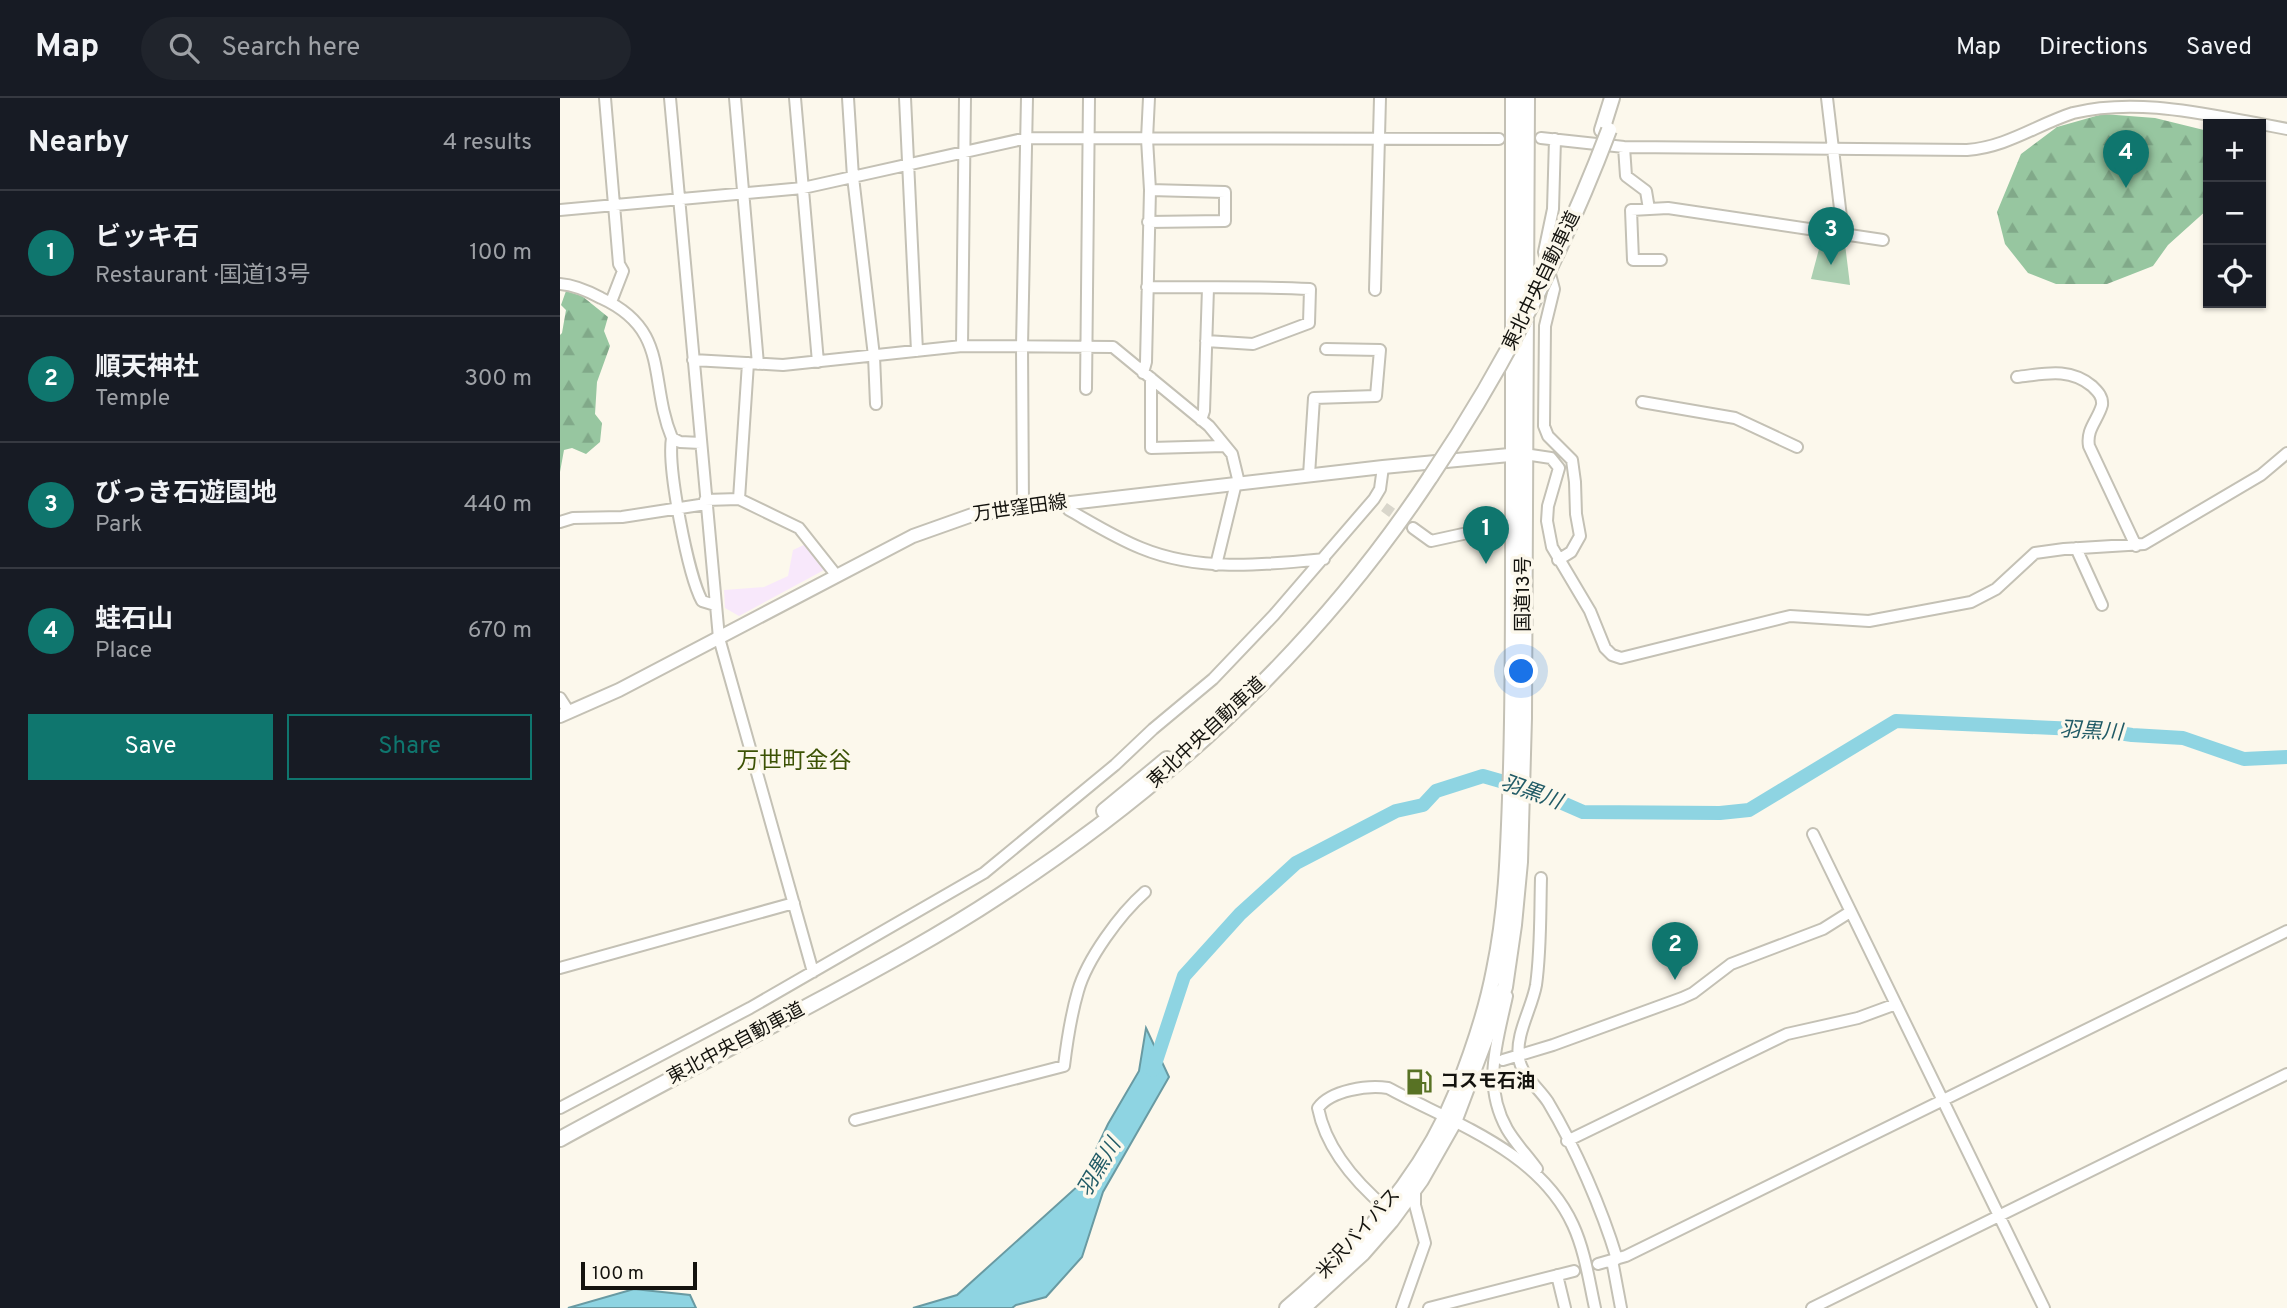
<!DOCTYPE html>
<html lang="en">
<head>
<meta charset="utf-8">
<style>
  :root { --surface:#171b24; --page:#20242c; --text:#f1f3f6; --muted:#9ea1a6; --line:#363941; --accent:#0f766e }
  body { margin:0; font-family:Overpass,"Noto Sans JP",sans-serif; background:var(--page); color:var(--text) }
  .controls { position:absolute; right:21px; top:21px; display:grid; overflow:hidden; border-radius:0px; box-shadow:0 2px 5px #0004 }
  .controls button { width:63px; height:63px; display:grid; place-items:center; padding:0; border:0; border-bottom:2px solid var(--line); background:var(--surface); color:var(--text); font:35px sans-serif }
  .scale { position:absolute; left:21px; bottom:18px; width:116px; box-sizing:border-box; padding-left:7px; border:4px solid #14130e; border-top:0; font-size:19px; line-height:24px; white-space:nowrap; color:#14130e; -webkit-text-stroke:5px #fcf8ec; paint-order:stroke }
  .you { position:absolute; left:962px; top:574px; width:24px; height:24px; margin:-18px; border:5px solid #fff; border-radius:50%; background:#1a73e8; box-shadow:0 0 0 10px #1a73e833 }
  .badge { display:grid; place-items:center; width:46px; height:46px; border-radius:50%; background:var(--accent); color:#fff; font-size:23px; font-weight:700 }
  .pin { position:absolute; translate:-50% -58px; filter:drop-shadow(0 2px 4px #0008) }
  .pin::after { content:''; position:absolute; top:37px; width:24px; height:21px; background:inherit; clip-path:polygon(0 0,100% 0,50% 100%) }
  .list { margin:0; padding:0; list-style:none }
  h2 { display:flex; justify-content:space-between; align-items:center; height:91px; margin:0; padding:0 28px; font-size:30px }
  h2 small { font-size:23px; font-weight:400; color:var(--muted) }
  .list li { display:grid; grid-template-columns:46px 1fr auto; gap:21px; align-items:center; box-sizing:border-box; height:126px; padding:0 28px; border-top:2px solid var(--line) }
  .list b { display:block; font-size:26px; white-space:nowrap }
  .list p { margin:0; font-size:23px; white-space:nowrap; color:var(--muted) }
  .list em { font-size:23px; font-style:normal; color:var(--muted) }
  .actions { display:flex; gap:14px; padding:21px 28px }
  .actions a { flex:1; padding:16px 0; border:2px solid var(--accent); border-radius:0px; text-align:center; font-size:24px; color:var(--accent) }
  .actions .main { background:var(--accent); color:#fff }
  .icon { flex:none; width:38px; height:38px; fill:none; stroke:currentColor; stroke-width:2; stroke-linecap:round; stroke-linejoin:round }
  .map { position:relative; flex:none; width:1727px; height:1210px; overflow:hidden }
  header { display:flex; align-items:center; gap:42px; box-sizing:border-box; height:98px; padding:0 35px; background:var(--surface); border-bottom:2px solid var(--line) }
  header strong { font-size:33px }
  nav { display:flex; gap:38px; margin-inline-start:auto; font-size:24px }
  .search { width:490px; height:63px; background:var(--page); display:flex; align-items:center; gap:18px; box-sizing:border-box; padding:0 24px; border-radius:38px; color:var(--muted); font-size:26px }
  main { display:flex }
  aside { flex:1; background:var(--surface) }
  .map>svg:first-child { display:block }
  .commercial { fill:#f8e8fb }
  .forest { fill:url(#forest-firs) }
  .park { fill:#abcfb1 }
  .water { fill:#8ed4e2; stroke:#699aa2; stroke-width:2 }
  .lines { fill:none; stroke-linecap:round; stroke-linejoin:round }
  .river { stroke:#8ed4e2; stroke-width:14 }
  .minor-tunnel { stroke:#d9d6cb; stroke-width:10; stroke-dasharray:10 5; stroke-linecap:butt }
  .minor-casing { stroke:#c4c1b5; stroke-width:14 }
  .major-casing { stroke:#c4c1b5; stroke-width:16 }
  .highway-casing { stroke:#c4c1b5; stroke-width:18 }
  .minor { stroke:#fff; stroke-width:10 }
  .major { stroke:#fff; stroke-width:12 }
  .highway { stroke:#fff; stroke-width:14 }
  .highway-bridge-casing { stroke:#c4c1b5; stroke-width:18; stroke-linecap:butt }
  .highway-bridge { stroke:#fff; stroke-width:14 }
  .labels { text-anchor:middle; dominant-baseline:central; stroke-width:7; stroke-linejoin:round; paint-order:stroke }
  .street-label { font-size:19px; fill:#14130e; stroke:#fcf8ec }
  .poi-label { font-size:19px; font-weight:bold; fill:#14130e; stroke:#fcf8ec; text-anchor:start }
  .water-label { font-size:21px; font-style:italic; fill:#215b66; stroke:#fcf8ec }
  .quarter-label { font-size:23px; fill:#3c5205; stroke:#fcf8ec }
</style>
</head>
<body>
<header>
<strong>Map</strong>
<div class="search"><svg class="icon" aria-label="search" viewBox="0 0 24 24"><circle cx="10" cy="10" r="6"/><path d="M15 15l6 6"/></svg>Search here</div>
<nav><a>Map</a><a>Directions</a><a>Saved</a></nav>
</header>
<main>
<aside>
<h2>Nearby<small>4 results</small></h2>
<ul class="list">
<li><span class="badge">1</span><div><b>ビッキ石</b><p>Restaurant · 国道13号</p></div><em>100 m</em></li>
<li><span class="badge">2</span><div><b>順天神社</b><p>Temple</p></div><em>300 m</em></li>
<li><span class="badge">3</span><div><b>びっき石遊園地</b><p>Park</p></div><em>440 m</em></li>
<li><span class="badge">4</span><div><b>蛙石山</b><p>Place</p></div><em>670 m</em></li>
</ul>
<div class="actions"><a class="main">Save</a><a>Share</a></div>
</aside>
<div class="map">
<svg width="1727" height="1210" viewBox="0 0 1727 1210">
  <defs>
    <pattern id="forest-firs" width="22" height="20" patternUnits="userSpaceOnUse" patternTransform="scale(1.75)"><rect width="22" height="20" fill="#97c6a0"/><path d="M5 1l3.5 6h-7zM16 11l3.5 6h-7z" fill="#81a989"/></pattern>
  </defs>
  <rect width="100%" height="100%" fill="#fcf8ec"/>
  <path class="commercial" d="M 248,445 L 266,471 L 179,518 L 165,510 L 164,492 L 204,489 L 228,478 L 233,452 Z"/>
  <path class="forest" d="M 1543,16 L 1595,20 L 1648,33 L 1648,111 L 1608,147 L 1593,168 L 1547,186 L 1496,186 L 1468,175 L 1445,146 L 1437,114 L 1461,56 L 1497,29 Z
    M 6,193 L 22,198 L 48,219 L 44,233 L 50,248 L 37,284 L 35,316 L 42,325 L 40,344 L 26,356 L 12,350 L 4,352 L 0,374 L 0,237 L 2,235 L 6,212 L 1,207 Z"/>
  <path class="park" d="M 1279,138 L 1284,138 L 1290,187 L 1251,181 L 1259,151 L 1280,153 Z"/>
  <path class="water" d="M 586,930 L 609,979 L 543,1094 L 522,1159 L 486,1199 L 456,1207 L 452,1210 L 353,1210 L 397,1197 L 519,1087 L 548,1026 L 579,973 Z
    M 74,1191 L 130,1197 L 136,1210 L 8,1210 Z"/>
  <g class="lines">
    <path class="river" d="M 593,972 L 624,878 L 680,816 L 736,765 L 836,713 L 863,707 L 876,693 L 923,678 L 975,693 L 1023,714 L 1160,715 L 1189,712 L 1336,623 L 1539,632 L 1572,637 L 1623,640 L 1684,661 L 1727,659"/>
    <path class="minor-tunnel" d="M 824,409 L 853,430"/>
    <g class="minor-casing">
      <path id="minor" d="M 45,0 L 59,166 L 63,173 L 51,204
        M 110,0 L 159,540 L 253,874
        M 175,0 L 198,266
        M 235,0 L 258,264
        M 288,0 L 293,79 L 314,258 L 316,306
        M 345,0 L 357,253
        M 1267,0 L 1283,136
        M 1701,26 L 1727,31
        M 981,40 L 1064,49 L 1407,52 C 1447,49 1476,27 1513,15 C 1575,0 1639,15 1700,26
        M 995,41 L 993,111 L 984,154 L 994,191 L 985,228 L 984,328 L 988,338 L 1012,362 L 1015,384 L 1016,416 L 1020,438 L 1011,454 L 998,462
        M 1064,49 L 1066,78 L 1086,93 L 1089,111
        M 0,112 L 243,90 L 467,40 L 939,41
        M 588,124 L 665,123 L 665,94 L 590,92
        M 1101,162 L 1073,162 L 1071,112 L 1108,110 L 1323,142
        M 0,186 C 15,187 28,193 41,200 C 111,232 88,282 112,340 C 107,369 128,477 142,503 L 155,507
        M 587,189 C 641,190 695,188 750,191 L 749,225 L 693,246 L 646,243
        M 815,192 L 820,0
        M 402,248 L 405,0
        M 133,262 L 223,267 L 402,248 L 553,249 L 649,328 L 672,356 L 679,385
        M 583,275 L 586,264 L 590,92 L 587,41 L 589,0
        M 1457,279 C 1484,276 1509,269 1532,288 C 1537,293 1543,298 1542,307 C 1538,322 1526,331 1529,348 L 1576,448
        M 591,280 L 591,350 L 664,348
        M 526,291 L 529,0
        M 1082,304 L 1175,320 L 1237,349
        M 641,322 L 644,313 L 648,190
        M 112,340 L 120,344 L 141,345
        M 964,356 L 991,360 L 999,370 L 988,408 L 987,423 L 992,449 L 1030,513 L 1045,550 L 1052,557 L 1061,560 L 1230,518 L 1309,523 L 1411,504 L 1436,491 L 1475,455 L 1504,451 L 1584,446 L 1701,377 L 1727,355
        M 749,377 L 754,300 L 816,298 L 820,252 L 766,251
        M 179,401 L 188,265
        M 145,402 L 179,401 L 239,430 L 277,478
        M 503,404 L 509,412 C 532,425 556,440 581,450 C 639,474 703,467 764,461
        M 463,409 L 462,248 L 467,0
        M 0,424 L 13,420 L 62,419 L 146,406
        M 853,430 L 871,443 L 953,425
        M 1516,450 L 1542,507
        M 656,467 L 676,385
        M 0,600 L 9,614
        M 1253,736 L 1484,1210
        M 981,780 C 980,816 981,852 976,887 C 972,910 955,937 959,960 C 961,977 979,990 988,1004 C 1015,1049 1042,1111 1057,1161
        M 0,870 L 234,805
        M 947,898 C 937,945 922,986 947,1031 C 955,1045 967,1057 977,1071
        M 943,962 L 993,947 L 1122,900 L 1133,895 L 1171,866 L 1263,831 L 1290,814
        M 0,1010 L 190,910 L 424,775 L 555,667 L 593,631 L 653,581 L 714,517 L 814,401 L 820,391 L 823,369
        M 295,1022 L 504,968 C 507,943 511,917 518,893 C 527,861 560,816 585,794
        M 1007,1043 L 1227,936 L 1298,920 L 1336,906
        M 827,1111 C 795,1084 766,1051 758,1010 C 771,992 808,987 828,990 C 895,1026 979,1053 1013,1127 C 1025,1153 1029,1183 1035,1210
        M 1052,1162 L 1061,1210
        M 1038,1166 L 1066,1158 L 1727,833
        M 997,1177 L 1005,1210
        M 842,1210 L 865,1145 L 855,1107 L 855,1089
        M 869,1210 L 1014,1173
        M 1252,1210 L 1727,976"/>
    </g>
    <g class="major-casing">
      <path id="major" d="M 0,618 L 59,592 L 353,438 L 415,416 L 823,369 L 960,356"/>
    </g>
    <g class="highway-casing">
      <path id="highway" d="M 1042,32 L 1052,0
        M 544,713 L 607,661
        M 0,1041 C 75,1000 151,960 226,920 C 298,881 371,843 439,798 C 609,687 759,548 871,378
        M 727,1210 C 797,1151 862,1080 896,995 C 912,955 926,914 934,872 C 946,815 948,758 950,700 C 953,625 953,550 953,475 C 953,317 953,158 953,0
        M 743,1210 L 803,1155 L 831,1123 L 861,1082 L 894,1024 L 945,889 L 954,827 L 960,764 L 964,620 L 967,0"/>
    </g>
    <use href="#minor" class="minor"/>
    <use href="#major" class="major"/>
    <use href="#highway" class="highway"/>
    <g class="highway-bridge-casing">
      <path id="highway-bridge" d="M 871,378 C 945,268 1002,156 1049,32"/>
    </g>
    <use href="#highway-bridge" class="highway-bridge"/>
  </g>
  <defs>
    <g id="fuel-bare" transform="scale(2.1)"><path d="M-5.5-6h7V0h2V4h1.3V-2.5L3-4.5l.8-.8L6-3V5H2.5V1h-1V6h-7ZM-4.2-4.7v3.2H.2V-4.7Z" fill="#587224" stroke="#fcf8ec" stroke-width="2.5" paint-order="stroke"/></g>
  </defs>
  <g fill-rule="evenodd">
    <use href="#fuel-bare" x="859" y="984"/>
  </g>
  <g class="labels">
    <g class="street-label">
      <text transform="translate(982 183) rotate(-64)">東北中央自動車道</text>
      <text transform="translate(460 411) rotate(-8)">万世窪田線</text>
      <text transform="translate(964 496) rotate(-90)">国道13号</text>
      <text transform="translate(647 635) rotate(-43)">東北中央自動車道</text>
      <text transform="translate(176 946) rotate(-28)">東北中央自動車道</text>
      <text transform="translate(799 1136) rotate(-48)">米沢バイパス</text>
    </g>
    <g class="poi-label">
      <text x="880" y="984">コスモ石油</text>
    </g>
    <g class="water-label">
      <text transform="translate(1531 634) rotate(3)">羽黒川</text>
      <text transform="translate(971 695) rotate(20)">羽黒川</text>
      <text transform="translate(540 1070) rotate(-59)">羽黒川</text>
    </g>
    <g class="quarter-label">
      <text x="234" y="664">万世町金谷</text>
    </g>
  </g>
</svg>
<div class="controls">
<button>+</button>
<button>−</button>
<button><svg class="icon" aria-label="locate" viewBox="0 0 24 24"><circle cx="12" cy="12" r="6"/><path d="M12 2v4M12 18v4M2 12h4M18 12h4"/></svg></button>
</div>
<div class="scale">100 m</div>
<div class="you"></div>
<div class="pin badge" style="left:926px;top:466px">1</div>
<div class="pin badge" style="left:1115px;top:882px">2</div>
<div class="pin badge" style="left:1271px;top:167px">3</div>
<div class="pin badge" style="left:1566px;top:90px">4</div>
</div>
</main>
</body>
</html>
